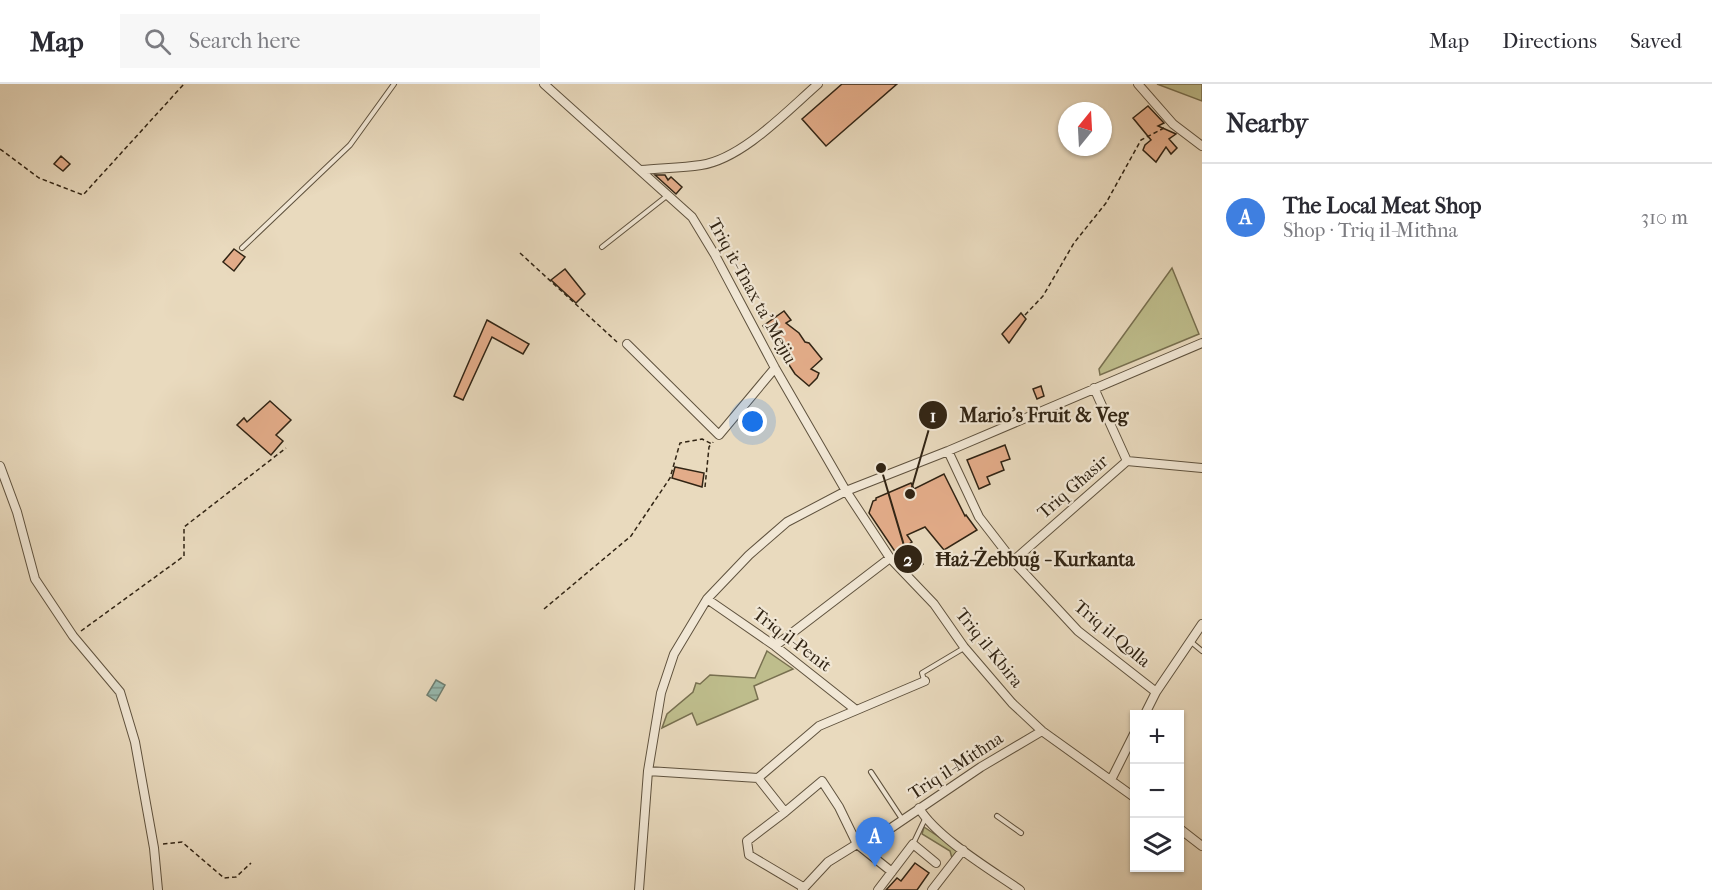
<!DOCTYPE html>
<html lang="en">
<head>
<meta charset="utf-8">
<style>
  :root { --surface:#fff; --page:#f7f7f7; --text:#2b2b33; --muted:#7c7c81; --line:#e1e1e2; --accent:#db2777 }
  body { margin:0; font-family:"IM FELL French Canon",serif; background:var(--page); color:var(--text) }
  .controls { position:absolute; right:18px; bottom:18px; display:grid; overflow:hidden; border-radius:0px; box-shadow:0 2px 4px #0004 }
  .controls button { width:54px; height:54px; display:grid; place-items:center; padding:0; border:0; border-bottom:2px solid var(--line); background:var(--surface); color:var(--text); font:30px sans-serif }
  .compass { position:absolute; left:1058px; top:18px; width:54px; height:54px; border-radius:50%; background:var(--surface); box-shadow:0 2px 4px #0004; rotate:18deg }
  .you { position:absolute; left:753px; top:338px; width:21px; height:21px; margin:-15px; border:4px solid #fff; border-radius:50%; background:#1a73e8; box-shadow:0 0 0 9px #1a73e833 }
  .badge { display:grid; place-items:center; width:39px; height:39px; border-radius:50%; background:var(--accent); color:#fff; font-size:20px; font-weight:700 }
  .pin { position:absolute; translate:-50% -50px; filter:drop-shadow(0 2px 3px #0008) }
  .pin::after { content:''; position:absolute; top:32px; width:21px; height:18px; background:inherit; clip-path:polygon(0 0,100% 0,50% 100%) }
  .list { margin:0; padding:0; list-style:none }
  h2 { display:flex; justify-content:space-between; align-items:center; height:78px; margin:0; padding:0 24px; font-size:26px }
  h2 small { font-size:20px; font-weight:400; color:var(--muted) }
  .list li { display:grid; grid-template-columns:39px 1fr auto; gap:18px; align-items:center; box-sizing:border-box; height:108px; padding:0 24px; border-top:2px solid var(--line) }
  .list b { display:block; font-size:22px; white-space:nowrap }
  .list p { margin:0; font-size:20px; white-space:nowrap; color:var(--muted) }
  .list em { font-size:20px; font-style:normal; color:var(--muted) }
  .icon { flex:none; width:33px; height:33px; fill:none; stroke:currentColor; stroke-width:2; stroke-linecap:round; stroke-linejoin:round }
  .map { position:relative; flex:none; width:1202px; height:806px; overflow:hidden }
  header { display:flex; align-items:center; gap:36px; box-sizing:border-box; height:84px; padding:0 30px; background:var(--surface); border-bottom:2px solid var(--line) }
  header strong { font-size:28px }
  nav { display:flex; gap:33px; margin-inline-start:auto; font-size:21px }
  .search { width:420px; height:54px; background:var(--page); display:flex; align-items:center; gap:15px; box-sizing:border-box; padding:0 21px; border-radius:0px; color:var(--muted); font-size:22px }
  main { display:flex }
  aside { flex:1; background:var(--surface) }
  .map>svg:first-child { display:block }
  .grass { fill:#bebd8c; stroke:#787050; stroke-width:1.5 }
  .water { fill:url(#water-rules); stroke:#6e7f72; stroke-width:1.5 }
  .building { fill:#e3ac89; stroke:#312414; stroke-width:1.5 }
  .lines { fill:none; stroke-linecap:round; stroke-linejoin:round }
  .service-casing { stroke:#5f523e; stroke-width:6 }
  .minor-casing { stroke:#5f523e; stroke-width:10 }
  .path { stroke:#312414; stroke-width:1.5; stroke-dasharray:4.5 3; stroke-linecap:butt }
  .service { stroke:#f1e7d5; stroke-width:4 }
  .minor { stroke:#f1e7d5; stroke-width:8 }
  .labels { text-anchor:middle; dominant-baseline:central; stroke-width:4.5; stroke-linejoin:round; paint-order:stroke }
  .street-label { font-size:18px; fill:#312414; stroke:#f1e7d5 }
  .leader { fill:none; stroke:#312414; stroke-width:2 }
  .callout-dot { fill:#312414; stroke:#f1e7d5; stroke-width:2 }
  .mark-label { font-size:18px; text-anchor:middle; font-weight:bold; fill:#fff }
  .callout-label { font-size:20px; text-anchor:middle; font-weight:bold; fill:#312414; stroke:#f1e7d5; stroke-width:4.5; stroke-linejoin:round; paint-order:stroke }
</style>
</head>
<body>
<header>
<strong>Map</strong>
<div class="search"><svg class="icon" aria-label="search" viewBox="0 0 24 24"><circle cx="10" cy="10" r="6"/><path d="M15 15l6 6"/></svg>Search here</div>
<nav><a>Map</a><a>Directions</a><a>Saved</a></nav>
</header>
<main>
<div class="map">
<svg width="1202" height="806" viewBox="0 0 1202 806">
  <defs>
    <pattern id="water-rules" width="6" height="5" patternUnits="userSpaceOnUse" patternTransform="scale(1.5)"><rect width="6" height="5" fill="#97bbb1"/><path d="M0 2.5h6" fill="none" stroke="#7c988f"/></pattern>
  </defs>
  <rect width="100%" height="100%" fill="#e9dabe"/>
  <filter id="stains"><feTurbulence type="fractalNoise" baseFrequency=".00333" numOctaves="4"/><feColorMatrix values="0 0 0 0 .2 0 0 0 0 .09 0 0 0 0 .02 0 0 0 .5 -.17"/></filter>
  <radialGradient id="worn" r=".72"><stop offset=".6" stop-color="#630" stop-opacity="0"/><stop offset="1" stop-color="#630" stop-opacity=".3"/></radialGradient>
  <path class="grass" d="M 1157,0 L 1202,0 L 1202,17 Z
    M 1172,184 L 1199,250 L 1100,291 L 1099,285 Z
    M 767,567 L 793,585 L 754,602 L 758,615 L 697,641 L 692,629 L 662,644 L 667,630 L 693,608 L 696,599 L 700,600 L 710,591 L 755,594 Z
    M 924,743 L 957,765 L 957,771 L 952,774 L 950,767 L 922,750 Z"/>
  <path class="water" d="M 436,596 L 445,601 L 436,617 L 427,611 Z"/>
  <path class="building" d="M 842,0 L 897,0 L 826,62 L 802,35 Z
    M 1148,22 L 1164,39 L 1158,42 L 1176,50 L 1169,55 L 1177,64 L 1171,70 L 1166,63 L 1156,78 L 1143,66 L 1145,61 L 1151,56 L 1133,34 Z
    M 61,72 L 70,80 L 63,87 L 54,80 Z
    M 655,91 L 665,91 L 668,96 L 671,93 L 682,103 L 676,110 Z
    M 234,165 L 245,173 L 234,187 L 223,178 Z
    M 565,185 L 585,210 L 576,219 L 551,196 Z
    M 784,227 L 791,236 L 786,239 L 799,249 L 805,258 L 809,259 L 822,275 L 811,285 L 819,289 L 817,294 L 809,302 L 795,290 L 773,256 L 774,255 L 763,242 Z
    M 1021,229 L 1026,235 L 1009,259 L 1002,250 Z
    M 487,236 L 529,260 L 523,270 L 492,253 L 463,316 L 454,312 Z
    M 1041,302 L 1044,312 L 1037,315 L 1033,305 Z
    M 270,317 L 291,336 L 276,351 L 283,357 L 271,371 L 237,341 L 244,334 L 247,338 Z
    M 1005,361 L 1010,375 L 1001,378 L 1004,386 L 987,393 L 990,400 L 979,405 L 967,376 Z
    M 675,383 L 704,389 L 702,403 L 672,394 Z
    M 944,390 L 965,432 L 966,431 L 977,446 L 944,466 L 925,443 L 907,451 L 912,458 L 909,460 L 923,480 L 912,488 L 896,469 L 869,429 L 873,417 L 876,416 L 876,414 L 911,399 L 914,405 Z
    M 915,779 L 929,789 L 917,806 L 886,806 L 897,794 L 901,797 Z"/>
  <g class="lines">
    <g class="service-casing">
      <path id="service" d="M 602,163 L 668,111
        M 242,164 L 350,61 L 394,0
        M 1190,557 L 1202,567
        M 924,596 L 922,589 L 964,564
        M 871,688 L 902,735
        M 997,732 L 1021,749
        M 913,760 L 925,735"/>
    </g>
    <g class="minor-casing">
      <path id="minor" d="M 544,0 L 692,133 L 715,171 L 775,284 L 846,407 L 890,474 L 934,520 L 964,563 L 1012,619 L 1042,647 L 1134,713
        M 1138,0 L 1173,40 L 1202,62
        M 641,86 C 660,84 681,84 701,81 C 742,75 787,27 818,0
        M 627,260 L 719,351 L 775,284
        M 1094,304 L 1127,377 L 1202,384
        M 948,367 L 979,433 L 1013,477 L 1078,547 L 1156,608
        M 0,382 L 17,428 L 35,495 L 73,552 L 120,608 L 135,658 L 154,764 L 158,806
        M 1013,477 L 1127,377
        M 707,515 L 775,562 L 856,626
        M 775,562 L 890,474
        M 1145,630 L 1156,608 L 1202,540
        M 648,687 L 758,694 L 819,642 L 925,597
        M 758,694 L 785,728
        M 1111,696 L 1134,650
        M 919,724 C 936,753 991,786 1020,806
        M 1180,745 L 1202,762
        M 803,803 L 749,771 L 747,757 L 785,728 L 822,697 L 839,723 L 857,760 L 892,788
        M 639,806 L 648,687 L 661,609 L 674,570 L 707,515 L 749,471 L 787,438 L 846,407 L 948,367 L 1202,259
        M 802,806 L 828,778 L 857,760 L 873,754 L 891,744 L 981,683 L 1042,647
        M 878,806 L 913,760 L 936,779
        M 932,806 L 963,766"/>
    </g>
    <path class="path" d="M 0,65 L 39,94 L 83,111 L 184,0
      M 520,169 L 617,258
      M 1025,231 L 1043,212 L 1074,159 L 1106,119 L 1141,56 L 1164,44
      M 705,403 L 709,363 L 711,360
      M 544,525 L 631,452 L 670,394 L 680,359 L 702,355 L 712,360 L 713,358
      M 81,547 L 184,472 L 184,443 L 286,364
      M 163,760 L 182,758 L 224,794 L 236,793 L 251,779"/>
    <use href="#service" class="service"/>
    <use href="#minor" class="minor"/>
  </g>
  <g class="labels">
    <g class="street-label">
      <text transform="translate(752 207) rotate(61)">Triq it-Tnax ta' Mejju</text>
      <text transform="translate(1073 403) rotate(-41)">Triq Għasir</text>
      <text transform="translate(1112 550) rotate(40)">Triq il-Qolla</text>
      <text transform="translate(792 556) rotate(37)">Triq il-Penit</text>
      <text transform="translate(989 564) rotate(51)">Triq il-Kbira</text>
      <text transform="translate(956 682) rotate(-33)">Triq il-Mitħna</text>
    </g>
  </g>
  <path class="leader" d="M910 410L933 331M881 384L908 475"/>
  <g class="callout-dot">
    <circle cx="910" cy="410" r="6"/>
    <circle cx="881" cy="384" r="6"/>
    <circle cx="933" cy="331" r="15"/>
    <circle cx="908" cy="475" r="15"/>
  </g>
  <g class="mark-label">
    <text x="933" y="338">1</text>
    <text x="908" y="482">2</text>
  </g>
  <g class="callout-label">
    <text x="1044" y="338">Mario's Fruit &amp; Veg</text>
    <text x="1035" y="482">Ħaż-Żebbuġ - Kurkanta</text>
  </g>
  <rect width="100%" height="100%" filter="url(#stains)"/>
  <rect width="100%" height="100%" fill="url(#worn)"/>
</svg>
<div class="controls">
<button>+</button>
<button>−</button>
<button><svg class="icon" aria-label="layers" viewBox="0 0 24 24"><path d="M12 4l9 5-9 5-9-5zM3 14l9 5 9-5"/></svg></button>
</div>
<svg class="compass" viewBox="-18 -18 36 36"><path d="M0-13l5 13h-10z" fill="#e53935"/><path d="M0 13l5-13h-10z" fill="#7c7c81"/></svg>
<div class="you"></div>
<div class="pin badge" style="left:875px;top:783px;background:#3f7fe0">A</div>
</div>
<aside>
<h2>Nearby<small></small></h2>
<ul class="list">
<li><span class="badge" style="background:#3f7fe0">A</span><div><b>The Local Meat Shop</b><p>Shop · Triq il-Mitħna</p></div><em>310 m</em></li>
</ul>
</aside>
</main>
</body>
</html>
